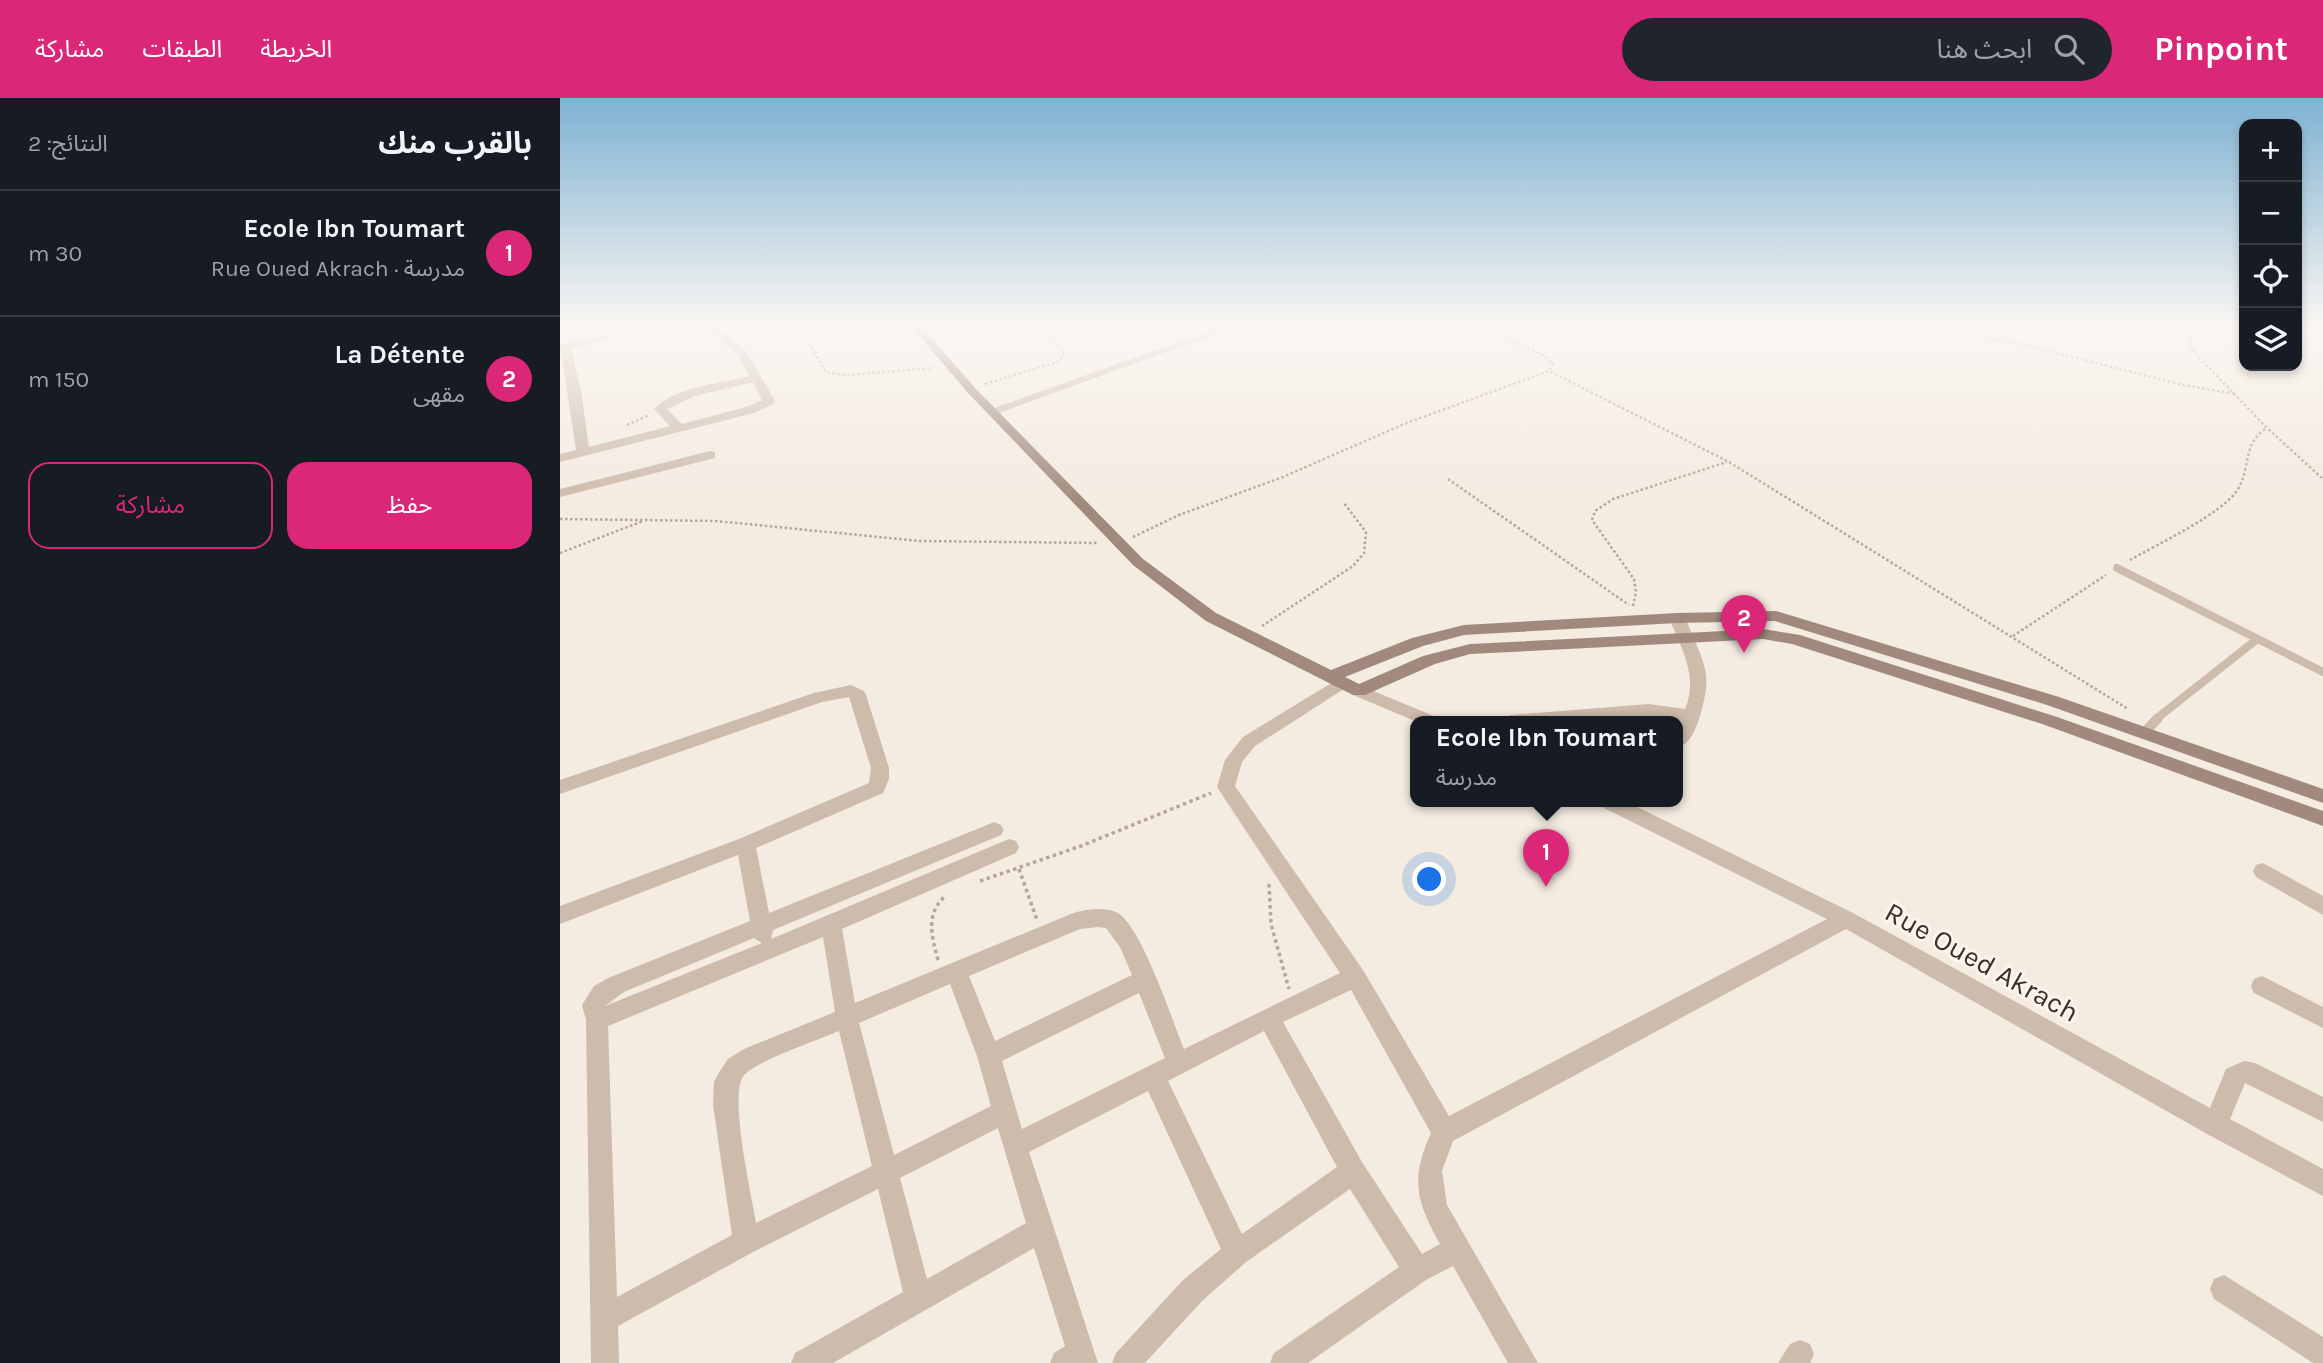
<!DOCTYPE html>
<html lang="ar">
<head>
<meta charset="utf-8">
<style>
  :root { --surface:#171b24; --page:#20242c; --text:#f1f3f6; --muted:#9ea1a6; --line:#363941; --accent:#db2777 }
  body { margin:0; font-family:Karla,"Noto Sans Arabic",sans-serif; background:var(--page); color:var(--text); direction:rtl }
  .controls { position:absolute; right:21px; top:21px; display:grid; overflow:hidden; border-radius:14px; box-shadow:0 4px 10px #0003 }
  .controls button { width:63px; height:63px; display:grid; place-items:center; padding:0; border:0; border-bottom:2px solid var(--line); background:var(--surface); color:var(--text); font:35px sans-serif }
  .you { position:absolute; left:870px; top:782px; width:24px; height:24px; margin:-18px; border:5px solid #fff; border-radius:50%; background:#1a73e8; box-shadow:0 0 0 10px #1a73e833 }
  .badge { display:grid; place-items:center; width:46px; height:46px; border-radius:50%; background:var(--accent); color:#fff; font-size:23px; font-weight:700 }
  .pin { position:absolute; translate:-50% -58px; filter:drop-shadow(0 2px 4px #0008) }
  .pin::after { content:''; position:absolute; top:37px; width:24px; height:21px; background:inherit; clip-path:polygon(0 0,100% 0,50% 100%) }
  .popup { position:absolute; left:850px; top:618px; width:273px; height:91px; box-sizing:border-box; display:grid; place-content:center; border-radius:14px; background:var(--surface); filter:drop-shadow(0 2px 5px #0005); font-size:23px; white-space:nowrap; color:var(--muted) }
  .popup b { font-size:26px; color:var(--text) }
  .popup::after { content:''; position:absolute; left:50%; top:100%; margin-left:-14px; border:14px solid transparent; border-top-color:var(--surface) }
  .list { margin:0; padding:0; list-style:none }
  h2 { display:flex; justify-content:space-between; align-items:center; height:91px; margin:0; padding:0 28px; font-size:30px }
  h2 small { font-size:23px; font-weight:400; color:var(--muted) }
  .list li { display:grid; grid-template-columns:46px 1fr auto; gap:21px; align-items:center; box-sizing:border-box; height:126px; padding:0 28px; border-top:2px solid var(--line) }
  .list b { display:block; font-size:26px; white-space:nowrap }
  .list p { margin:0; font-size:23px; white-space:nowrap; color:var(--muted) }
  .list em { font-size:23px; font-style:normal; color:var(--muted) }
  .actions { display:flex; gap:14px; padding:21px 28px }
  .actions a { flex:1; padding:16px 0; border:2px solid var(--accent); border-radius:21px; text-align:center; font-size:24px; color:var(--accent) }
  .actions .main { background:var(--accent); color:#fff }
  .icon { flex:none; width:38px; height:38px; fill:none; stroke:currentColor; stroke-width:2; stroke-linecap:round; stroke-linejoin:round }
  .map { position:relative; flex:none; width:1763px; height:1265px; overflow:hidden; direction:ltr }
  header { display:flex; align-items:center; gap:42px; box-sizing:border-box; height:98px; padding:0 35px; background:var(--accent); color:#fff }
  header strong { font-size:33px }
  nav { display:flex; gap:38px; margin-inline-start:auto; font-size:24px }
  .search { width:490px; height:63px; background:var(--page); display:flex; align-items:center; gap:18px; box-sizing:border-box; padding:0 24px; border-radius:38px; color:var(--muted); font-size:26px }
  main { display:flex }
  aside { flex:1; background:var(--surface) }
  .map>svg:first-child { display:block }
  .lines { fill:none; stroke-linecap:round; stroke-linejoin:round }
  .path-far1 { stroke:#b9a596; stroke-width:2.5; stroke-dasharray:2.5 2.5; stroke-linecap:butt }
  .path { stroke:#b9a596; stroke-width:3.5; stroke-dasharray:3.5 3.5; stroke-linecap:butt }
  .lane-far1 { stroke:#cdbbac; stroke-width:8 }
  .lane { stroke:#cdbbac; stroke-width:10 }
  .street { fill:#cdbbac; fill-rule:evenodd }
  .secondary { fill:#a18a7d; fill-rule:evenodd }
  .labels { text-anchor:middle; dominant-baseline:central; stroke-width:6; stroke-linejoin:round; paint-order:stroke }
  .near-street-label { font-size:28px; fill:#3b302b; stroke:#fbf5ee }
</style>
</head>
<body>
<header>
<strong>Pinpoint</strong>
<div class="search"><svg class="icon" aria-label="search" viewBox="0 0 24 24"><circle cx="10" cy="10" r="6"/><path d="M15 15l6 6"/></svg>ابحث هنا</div>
<nav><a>الخريطة</a><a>الطبقات</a><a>مشاركة</a></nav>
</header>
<main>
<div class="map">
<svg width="1763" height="1265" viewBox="0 0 1763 1265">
  <rect width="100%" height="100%" fill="#f4ebe1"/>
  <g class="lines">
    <path class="path-far1" d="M 239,228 L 266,274 L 286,277 L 373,270
      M 917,228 L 985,258 L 993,266 L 989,273
      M 1349,228 L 1457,245 L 1623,287 L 1677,296
      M 1629,228 L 1630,250 L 1707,330 L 1763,381
      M 425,286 L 500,263 L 504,254 L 492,241 L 492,237 L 510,228
      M 67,327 L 89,317
      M 888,381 L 1069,507
      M 0,421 L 156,423 L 360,443 L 539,445
      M 573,439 L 619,417 L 723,379 L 844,326 L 989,273 L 1169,364 L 1568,611
      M 0,455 L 83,423
      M 1570,462 C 1596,447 1664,415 1678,391 C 1691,370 1682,345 1707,330
      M 1073,508 L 1076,494 L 1074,481 L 1032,422 L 1035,413 L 1053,401 L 1167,364
      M 702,528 L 793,468 L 804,455 L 806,434 L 784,405
      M 1453,538 L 1546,477"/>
    <path class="path" d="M 459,771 L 477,822
      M 420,783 L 521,748 L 651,695
      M 709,786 L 711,826 L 729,891
      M 378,862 C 372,839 365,818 384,799"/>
    <path class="lane-far1" d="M 1557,470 L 1763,574
      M 1596,621 L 1696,542"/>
    <path class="lane" d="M 1584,635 L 1598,620"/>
    <path class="street" d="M 145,228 L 156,228 L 186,253 L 215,303 L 213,306 L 194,315 L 0,364 L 0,356 L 16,352 L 0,247 L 50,236 L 55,239 L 11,251 L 21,293 L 29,349 L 110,328 L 94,311 C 116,288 160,286 189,278 L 178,257 ZM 193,284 L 202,302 L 186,309 L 122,326 L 107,311 L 135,298 Z
      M 664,228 L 678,228 L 436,316 L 426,313 Z
      M 150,353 L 155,354 L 155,360 L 0,399 L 0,391 Z
      M 1117,515 C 1127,518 1128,528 1132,536 C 1148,573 1151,582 1139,621 C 1135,633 1130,646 1117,650 L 1117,632 L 1121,623 L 1089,618 L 1030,623 L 941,623 L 950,617 L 1089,606 L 1125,611 C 1139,579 1121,549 1109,520 Z
      M 781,579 L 787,581 L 789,585 L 787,589 L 695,648 L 682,664 L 675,688 L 803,872 L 889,1018 L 1267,821 L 1040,708 L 1038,703 L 1065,703 L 1293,815 L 1650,1010 L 1666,971 L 1684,963 L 1695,965 L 1763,999 L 1763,1024 L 1685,985 L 1670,1021 L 1763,1071 L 1763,1098 L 1647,1036 L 1286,831 L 893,1043 L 882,1073 L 887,1107 L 978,1265 L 948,1265 L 893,1168 L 866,1182 L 748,1265 L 710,1265 L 714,1255 L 839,1169 L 790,1091 L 686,1164 L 642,1203 L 585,1265 L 552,1265 L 556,1255 L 622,1183 L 661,1151 L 588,993 L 469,1054 L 538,1265 L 490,1265 L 494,1255 L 505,1248 L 474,1150 L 273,1265 L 231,1265 L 235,1255 L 343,1194 L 318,1091 L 195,1153 L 58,1228 L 59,1265 L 31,1265 L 26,922 L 22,907 L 34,888 L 48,880 L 190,823 L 178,757 L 0,826 L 0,808 L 179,741 L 309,685 L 311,670 L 289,599 L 262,604 L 0,696 L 0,682 L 254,595 L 291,587 L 304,593 L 306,597 L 329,670 L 329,681 L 323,695 L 196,750 L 209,815 L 427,727 L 434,724 L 441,727 L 444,732 L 441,737 L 213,832 L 211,841 L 449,741 L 456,743 L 459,749 L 456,755 L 282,831 L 295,905 L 511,816 C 523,811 546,808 558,815 C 582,830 612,922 624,951 L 780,875 L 657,689 L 665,662 L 683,639 ZM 538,829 L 546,830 L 560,849 L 572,877 L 435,943 L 409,878 L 520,831 ZM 263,839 L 275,914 L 184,951 L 168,961 L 158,976 L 154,984 L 153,1007 L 172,1137 L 57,1199 L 48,928 ZM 194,840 L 202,845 L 45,908 L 64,894 ZM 390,886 L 417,958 L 431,1008 L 334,1057 L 299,925 ZM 791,892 L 871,1035 C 850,1081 856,1103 880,1146 L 862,1156 L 802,1064 L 723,924 ZM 579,895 L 605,960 L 462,1031 L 442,963 ZM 279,933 L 312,1068 L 196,1125 C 192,1098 167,993 185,976 C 203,960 254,944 279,933 ZM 704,933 L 777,1069 L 682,1136 L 608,983 ZM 438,1030 L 466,1125 L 367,1181 L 340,1080 Z
      M 799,587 L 876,619 L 879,623 L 855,623 L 793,597 L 791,593 Z
      M 1703,765 L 1763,798 L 1763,817 L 1696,779 L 1693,773 L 1696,767 Z
      M 1702,878 L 1763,909 L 1763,930 L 1694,895 L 1691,888 L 1694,881 Z
      M 1664,1177 L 1763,1239 L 1763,1265 L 1753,1265 L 1654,1201 L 1650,1191 L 1654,1181 Z
      M 1240,1242 L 1250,1246 L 1254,1256 L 1250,1265 L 1218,1265 L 1230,1246 Z"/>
    <path class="secondary" d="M 351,228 L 361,228 L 416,291 L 583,461 L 656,515 L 771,572 L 852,540 L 904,527 L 1117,515 L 1216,513 L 1499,599 L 1763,691 L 1763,705 L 1487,607 L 1215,523 L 1117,525 L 904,537 L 863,548 L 785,579 L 799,586 L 863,558 L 910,546 L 1203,531 L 1240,537 L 1497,619 L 1763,713 L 1763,728 L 1485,627 L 1232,546 L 1203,541 L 910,556 L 875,566 L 805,597 L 793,597 L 646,523 L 573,467 L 408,295 Z"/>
  </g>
  <linearGradient id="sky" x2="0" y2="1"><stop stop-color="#7eb2d2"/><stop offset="0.56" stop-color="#faf6f2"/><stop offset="1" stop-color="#faf6f2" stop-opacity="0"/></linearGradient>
  <rect width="1763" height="405" fill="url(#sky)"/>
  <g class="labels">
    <g class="near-street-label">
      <text transform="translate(1422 864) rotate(29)">Rue Oued Akrach</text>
    </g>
  </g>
</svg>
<div class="controls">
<button>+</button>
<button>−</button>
<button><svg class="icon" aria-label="locate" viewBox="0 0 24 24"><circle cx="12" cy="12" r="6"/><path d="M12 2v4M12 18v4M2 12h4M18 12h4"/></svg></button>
<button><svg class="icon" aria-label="layers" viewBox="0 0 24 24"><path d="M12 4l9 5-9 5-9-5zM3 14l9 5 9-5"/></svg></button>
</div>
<div class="you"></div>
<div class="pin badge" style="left:986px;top:789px">1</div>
<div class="popup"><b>Ecole Ibn Toumart</b>مدرسة</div>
<div class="pin badge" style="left:1184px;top:555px">2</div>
</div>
<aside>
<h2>بالقرب منك<small>النتائج: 2</small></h2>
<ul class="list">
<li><span class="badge">1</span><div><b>Ecole Ibn Toumart</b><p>مدرسة · Rue Oued Akrach</p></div><em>30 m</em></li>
<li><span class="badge">2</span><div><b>La Détente</b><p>مقهى</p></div><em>150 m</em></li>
</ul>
<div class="actions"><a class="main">حفظ</a><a>مشاركة</a></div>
</aside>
</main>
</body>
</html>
